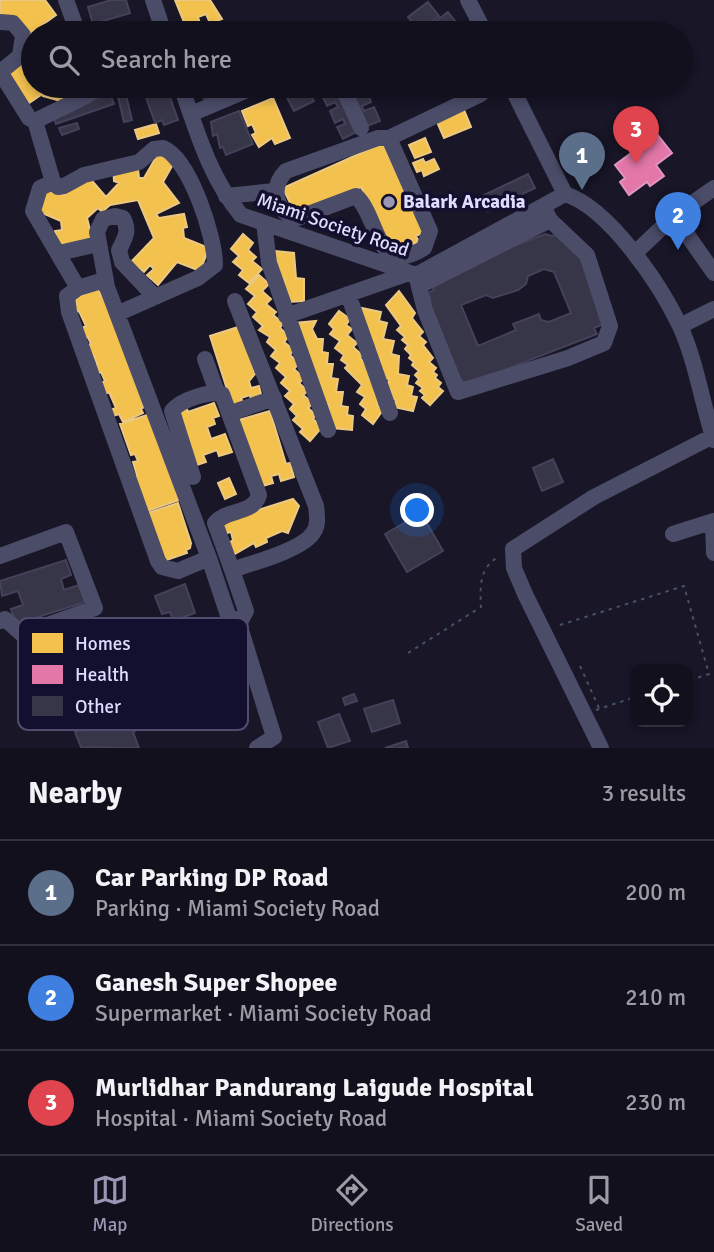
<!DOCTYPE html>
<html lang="en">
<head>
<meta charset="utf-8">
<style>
  :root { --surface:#12101d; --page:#1b1926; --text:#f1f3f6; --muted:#9c9da4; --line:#31303b; --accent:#9997b3 }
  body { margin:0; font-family:Signika,sans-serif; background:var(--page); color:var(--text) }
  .controls { position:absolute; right:21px; bottom:21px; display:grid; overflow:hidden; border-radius:14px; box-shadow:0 4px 10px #0003 }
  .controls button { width:63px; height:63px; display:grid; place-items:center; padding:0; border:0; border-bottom:2px solid var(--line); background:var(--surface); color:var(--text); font:35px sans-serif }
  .you { position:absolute; left:418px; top:511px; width:24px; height:24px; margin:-18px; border:5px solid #fff; border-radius:50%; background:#1a73e8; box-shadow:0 0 0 10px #1a73e833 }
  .badge { display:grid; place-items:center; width:46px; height:46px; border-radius:50%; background:var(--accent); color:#fff; font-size:23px; font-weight:700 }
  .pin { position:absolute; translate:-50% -58px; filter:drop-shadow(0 2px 4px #0008) }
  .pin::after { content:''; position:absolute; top:37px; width:24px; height:21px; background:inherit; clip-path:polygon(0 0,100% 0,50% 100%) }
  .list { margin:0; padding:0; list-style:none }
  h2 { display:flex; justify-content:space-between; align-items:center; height:91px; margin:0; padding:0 28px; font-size:30px }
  h2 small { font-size:23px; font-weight:400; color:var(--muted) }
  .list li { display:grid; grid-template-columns:46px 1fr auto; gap:21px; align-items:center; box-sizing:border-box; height:105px; padding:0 28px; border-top:2px solid var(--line) }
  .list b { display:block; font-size:26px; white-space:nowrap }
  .list p { margin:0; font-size:23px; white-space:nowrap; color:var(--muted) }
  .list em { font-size:23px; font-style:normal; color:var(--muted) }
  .icon { flex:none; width:38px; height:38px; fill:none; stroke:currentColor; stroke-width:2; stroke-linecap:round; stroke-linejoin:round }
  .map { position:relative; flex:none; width:714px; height:748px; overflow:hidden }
  .search { position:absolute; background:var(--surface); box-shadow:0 4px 10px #0003; left:21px; right:21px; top:21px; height:77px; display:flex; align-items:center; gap:18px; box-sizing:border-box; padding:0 24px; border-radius:38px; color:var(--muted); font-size:26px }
  .sheet { height:406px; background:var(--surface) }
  nav { display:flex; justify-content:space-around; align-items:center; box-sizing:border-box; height:98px; border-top:2px solid var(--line); background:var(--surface); font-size:19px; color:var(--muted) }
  nav a { display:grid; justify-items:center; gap:4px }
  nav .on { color:var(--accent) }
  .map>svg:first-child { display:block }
  .homes { fill:#f2c14e; stroke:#ecc983; stroke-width:2 }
  .health { fill:#e377a8; stroke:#e295c2; stroke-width:2 }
  .building { fill:#373548; stroke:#45415a; stroke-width:2; fill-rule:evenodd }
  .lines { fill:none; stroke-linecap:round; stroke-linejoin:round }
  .path { stroke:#435364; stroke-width:2; stroke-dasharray:3.5 5; stroke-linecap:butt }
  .minor { stroke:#4b4c68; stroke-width:16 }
  .poi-dot { fill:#9997b3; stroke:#130f2e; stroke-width:2.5 }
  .labels { text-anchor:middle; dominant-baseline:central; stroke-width:7; stroke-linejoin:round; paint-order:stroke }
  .poi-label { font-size:19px; font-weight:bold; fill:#dedcff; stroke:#130f2e; text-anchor:start }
  .street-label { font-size:19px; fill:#dedcff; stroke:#130f2e }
  .key { fill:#130f2e; stroke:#504c6d; stroke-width:2 }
  .key-label { font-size:19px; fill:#dedcff }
</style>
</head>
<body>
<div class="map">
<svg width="714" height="748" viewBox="0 0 714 748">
  <rect width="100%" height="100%" fill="#181627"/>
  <path class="homes" d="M 0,0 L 45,0 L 56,15 L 31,33 L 61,32 L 33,33 L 33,86 L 77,86 L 68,103 L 43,96 L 44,93 L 23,107 L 4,77 L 27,37 L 0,19 Z
    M 175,0 L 210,0 L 222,19 L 210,23 L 206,14 L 198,17 L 201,27 L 188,32 Z
    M 273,98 L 290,138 L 275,144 L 272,138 L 259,147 L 252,135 L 256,133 L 252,124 L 248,126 L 242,111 Z
    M 464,110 L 471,127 L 444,138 L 437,122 Z
    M 156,124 L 159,133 L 138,139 L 135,130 Z
    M 425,138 L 431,152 L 415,158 L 409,145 Z
    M 383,143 L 424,232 L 416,236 L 419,242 L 413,244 L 411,239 L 403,243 L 405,247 L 399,250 L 396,243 L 388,247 L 361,187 L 296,216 L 283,188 Z
    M 159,152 L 175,161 L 163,182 L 179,203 L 156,214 L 159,218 L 184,214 L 187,227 L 183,228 L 184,238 L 209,248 L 200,271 L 177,262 L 158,285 L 147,275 L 154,269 L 150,265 L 144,272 L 131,262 L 154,238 L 138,200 L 110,205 L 102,212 L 98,208 L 87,218 L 93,241 L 57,245 L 55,231 L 62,230 L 61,221 L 35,210 L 44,187 L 64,195 L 87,175 L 106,197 L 119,183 L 114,181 L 113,167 L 138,169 L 139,178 L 144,178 Z
    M 423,159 L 425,163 L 434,159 L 439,169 L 424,176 L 422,170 L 417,172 L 413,163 Z
    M 243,234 L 253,243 L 248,250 L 256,257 L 252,261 L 262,269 L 249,283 L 239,275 L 243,270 L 233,262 L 239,256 L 231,249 Z
    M 275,251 L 294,253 L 296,278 L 304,279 L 304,301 L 288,302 L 284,279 L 277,278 Z
    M 259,275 L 269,284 L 262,291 L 271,299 L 266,304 L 276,312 L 273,315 L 283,323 L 280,328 L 289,336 L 284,342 L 294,350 L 290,355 L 299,363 L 294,369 L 304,378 L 299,383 L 308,391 L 303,395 L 313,403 L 308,408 L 316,415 L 313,419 L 322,427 L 310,441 L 300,432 L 303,429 L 293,420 L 297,416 L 290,409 L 294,404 L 285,396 L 290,391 L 281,383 L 286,377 L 276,368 L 280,363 L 271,356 L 276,350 L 267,342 L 270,337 L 259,330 L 263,326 L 253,317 L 257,312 L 248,304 L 255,296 L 246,289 Z
    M 98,288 L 101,296 L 104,295 L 144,407 L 141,409 L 143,413 L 123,422 L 119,414 L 113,416 L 110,410 L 116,408 L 109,392 L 104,395 L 99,384 L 105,381 L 101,372 L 96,374 L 93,365 L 97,364 L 94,356 L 90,358 L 85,347 L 91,344 L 88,337 L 84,339 L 80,329 L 86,326 L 79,311 L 73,313 L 71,307 L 77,305 L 74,298 Z
    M 399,291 L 415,313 L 412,318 L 423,332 L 419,336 L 426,342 L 423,345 L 433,358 L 429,362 L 436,368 L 433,372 L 437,375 L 435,378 L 441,383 L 438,387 L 443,391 L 430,405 L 422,398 L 425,395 L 420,391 L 423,388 L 416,383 L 419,379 L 415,375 L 419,371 L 412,365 L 414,362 L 409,358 L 411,355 L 405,349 L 408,345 L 402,340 L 405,337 L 397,330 L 401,326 L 386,305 Z
    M 362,308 L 381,312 L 379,321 L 387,323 L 383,339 L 394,341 L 391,354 L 399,356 L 398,374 L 409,376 L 407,385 L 413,387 L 411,396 L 417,397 L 413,411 L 394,407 L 396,400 L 391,399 L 392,391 L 387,389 L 389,379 L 379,377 L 381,360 L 374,358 L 376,348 L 367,346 L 358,322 Z
    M 339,311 L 350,319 L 346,325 L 352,329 L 347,335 L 357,343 L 353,347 L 362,355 L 360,358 L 373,372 L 368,378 L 379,387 L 374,393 L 381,399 L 377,405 L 383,410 L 373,424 L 362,415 L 366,409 L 360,404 L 365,397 L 357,392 L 362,385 L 345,368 L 348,365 L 341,360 L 344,355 L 335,348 L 340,341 L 330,334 L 334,329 L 329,324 Z
    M 316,321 L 312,329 L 317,339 L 323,339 L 322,352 L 328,353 L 327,364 L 333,364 L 331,378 L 338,379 L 336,392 L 343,392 L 341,406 L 348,407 L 347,415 L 353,416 L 352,430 L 332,428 L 333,420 L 327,419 L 329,405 L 321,404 L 323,392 L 316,391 L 318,377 L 311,376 L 295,323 Z
    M 241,326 L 255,374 L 249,381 L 251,388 L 259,386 L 262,398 L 251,401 L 250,395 L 241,398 L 244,405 L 233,408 L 210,336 Z
    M 214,403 L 219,416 L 213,418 L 215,424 L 207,427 L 211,439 L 225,434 L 232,452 L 219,456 L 217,450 L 203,455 L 206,462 L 197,465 L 176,410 L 186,406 L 188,412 Z
    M 270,411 L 286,464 L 290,463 L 294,477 L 281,481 L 279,474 L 271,476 L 273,483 L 259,487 L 239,420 Z
    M 153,413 L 179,500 L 147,511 L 135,476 L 137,475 L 133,462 L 138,461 L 135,454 L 131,455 L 120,424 Z
    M 229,478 L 236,494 L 225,499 L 218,483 Z
    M 293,499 L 299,506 L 288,533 L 282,531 L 266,538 L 267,542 L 256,547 L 254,543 L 233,555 L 229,543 L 233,540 L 231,532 L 223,534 L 220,522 Z
    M 178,503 L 191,543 L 190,548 L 186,550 L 187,553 L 161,562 L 145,514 Z"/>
  <path class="health" d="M 657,134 L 672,153 L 656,165 L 664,176 L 650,186 L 647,182 L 629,195 L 620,182 L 625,178 L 615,165 Z"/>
  <path class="building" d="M 111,0 L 126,0 L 130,13 L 93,24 L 88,7 Z
    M 428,2 L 439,16 L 419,31 L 408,17 Z
    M 448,12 L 456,22 L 441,33 L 421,33 Z
    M 142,86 L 166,86 L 178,120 L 164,125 L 162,120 L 155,123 Z
    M 198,86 L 210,86 L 214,95 L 204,99 Z
    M 295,86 L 307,86 L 314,101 L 294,111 L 284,92 Z
    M 327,86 L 334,86 L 356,132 L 343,139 L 337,127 L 345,124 L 343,119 L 335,123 L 330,111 L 338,107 L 335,102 L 327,106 L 322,95 L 330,91 Z
    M 347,86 L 360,86 L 355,88 L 357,95 L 367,91 L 371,102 L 362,106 L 364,111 L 374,107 L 380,121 L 364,127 Z
    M 124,87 L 132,120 L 124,122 L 116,88 Z
    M 110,94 L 114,104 L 56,124 L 52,113 Z
    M 239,111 L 253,144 L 226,155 L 223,147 L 220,148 L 217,134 L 213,136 L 211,122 Z
    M 77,123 L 79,129 L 62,135 L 59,128 Z
    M 528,174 L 535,188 L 487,211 L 480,197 Z
    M 545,234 L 552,236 L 559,234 L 577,248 L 606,323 L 594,328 L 597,334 L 468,384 L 455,376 L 426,303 L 431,300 L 428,293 L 434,290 L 432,286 L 444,273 ZM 544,269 L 554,272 L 571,313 L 549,322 L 541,320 L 539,314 L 513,324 L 516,330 L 478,346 L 461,305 L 486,295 L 493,298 L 518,290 L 526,284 L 528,276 Z
    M 553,459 L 563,482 L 542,491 L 533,468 Z
    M 421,513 L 443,551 L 407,572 L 385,534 Z
    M 66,560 L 71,575 L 61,579 L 64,590 L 79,585 L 85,602 L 16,624 L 11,609 L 23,605 L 18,591 L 2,596 L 0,581 Z
    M 185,584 L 195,613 L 173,621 L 170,612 L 162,614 L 155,596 Z
    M 354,694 L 357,701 L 345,705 L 343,698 Z
    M 393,700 L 400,723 L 372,732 L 364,709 Z
    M 133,711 L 139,729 L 133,732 L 139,748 L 81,747 L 75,732 Z
    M 339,714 L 350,741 L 328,748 L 318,722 Z
    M 406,741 L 408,748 L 385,748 Z"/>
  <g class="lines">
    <path class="path" d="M 560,625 L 684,586 L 709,674 L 688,681
      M 408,653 L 481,607 C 480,586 479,567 500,556
      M 580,666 L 599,708
      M 596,710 L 635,697"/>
    <path class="minor" d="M 66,0 L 78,33
      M 153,0 L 164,33
      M 468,0 L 485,33
      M 0,22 L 13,23 L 23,35 L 20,56 L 4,69 L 2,75 L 29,118 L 35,121 L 88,95 L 96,86
      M 181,86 C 197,132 210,178 241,215 L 416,275 L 565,194 C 609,208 660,284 680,326 C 696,361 702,403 714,440
      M 342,86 L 361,128
      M 511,86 L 565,194
      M 191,114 L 257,86
      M 35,121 L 53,182 L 58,187 L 64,186 L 84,175 L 139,162 L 154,149 L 163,148 C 190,159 215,237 215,265 L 198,278 L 119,313
      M 389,138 L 430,231 L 424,248 C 375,279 380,218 356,196 L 295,219 C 274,209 271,186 286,171 L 378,138 L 389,138 L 481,94
      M 53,182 L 40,188 L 33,211 L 78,288 L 101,281 L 107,287 L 209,558
      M 226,196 L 275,191
      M 674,216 L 714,273
      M 264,223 L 269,263 L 328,430
      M 59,253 L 98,244
      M 635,253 L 674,216 L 714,188
      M 416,275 L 425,310 L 458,392 L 568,358 L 604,343 L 610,326 L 587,255 L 550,220 L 543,206
      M 419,286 L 550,220
      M 107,287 L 97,232 L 103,219 L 115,216 L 123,218 C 130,231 125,238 119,250 L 122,262 L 155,297
      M 78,288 L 67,296 L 69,312 L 158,561 L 162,567 L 178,571 L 209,558 L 228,615 L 239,624 L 246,611 L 232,570
      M 348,294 L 390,413
      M 286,316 L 409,273
      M 680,326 L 714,309
      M 205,359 L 217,392
      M 231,413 L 274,398
      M 193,477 L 172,411 C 180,400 208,391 222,394 L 259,495 C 253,515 228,508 215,523 L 232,570 C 252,563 302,550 313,533 C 319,525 317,515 316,506 L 235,301
      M 713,521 L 714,553
      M 673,534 L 714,521
      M 0,556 L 66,532 L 95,608 L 22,634 L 5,619 L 0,621
      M 239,624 L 274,737 L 257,748
      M 601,748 L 525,594 L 514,568 L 513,549 L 594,497 L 713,436"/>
  </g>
  <circle class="poi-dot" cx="389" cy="202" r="7"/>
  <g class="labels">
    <g class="poi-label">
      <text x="403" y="202">Balark Arcadia</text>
    </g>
    <g class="street-label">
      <text transform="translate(333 225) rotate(19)">Miami Society Road</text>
    </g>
  </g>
  <rect x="18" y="618" width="230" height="112" rx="10" class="key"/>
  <rect x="32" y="633" width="31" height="20" fill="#f2c14e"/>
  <rect x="32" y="665" width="31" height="19" fill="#e377a8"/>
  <rect x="32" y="696" width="31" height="20" fill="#373548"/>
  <g class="key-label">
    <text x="75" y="650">Homes</text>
    <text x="75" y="681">Health</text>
    <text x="75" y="713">Other</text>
  </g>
</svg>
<div class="controls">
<button><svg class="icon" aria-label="locate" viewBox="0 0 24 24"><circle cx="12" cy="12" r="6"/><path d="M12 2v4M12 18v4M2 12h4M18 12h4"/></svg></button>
</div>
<div class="you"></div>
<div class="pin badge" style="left:582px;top:190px;background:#5c6f8a">1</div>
<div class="pin badge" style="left:678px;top:250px;background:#3f7fe0">2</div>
<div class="pin badge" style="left:636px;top:164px;background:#e0444e">3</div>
<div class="search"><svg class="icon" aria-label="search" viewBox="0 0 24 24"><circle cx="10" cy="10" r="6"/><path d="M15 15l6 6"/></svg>Search here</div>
</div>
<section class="sheet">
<h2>Nearby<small>3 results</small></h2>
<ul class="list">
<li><span class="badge" style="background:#5c6f8a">1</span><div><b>Car Parking DP Road</b><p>Parking · Miami Society Road</p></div><em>200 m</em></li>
<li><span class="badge" style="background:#3f7fe0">2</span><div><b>Ganesh Super Shopee</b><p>Supermarket · Miami Society Road</p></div><em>210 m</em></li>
<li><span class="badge" style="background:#e0444e">3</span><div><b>Murlidhar Pandurang Laigude Hospital</b><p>Hospital · Miami Society Road</p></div><em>230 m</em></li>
</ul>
</section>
<nav>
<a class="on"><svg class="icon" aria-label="map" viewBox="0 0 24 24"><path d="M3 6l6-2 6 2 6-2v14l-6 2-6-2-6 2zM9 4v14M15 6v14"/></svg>Map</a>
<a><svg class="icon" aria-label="directions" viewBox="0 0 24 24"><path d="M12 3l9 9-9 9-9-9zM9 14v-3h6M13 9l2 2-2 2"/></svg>Directions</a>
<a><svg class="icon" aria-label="saved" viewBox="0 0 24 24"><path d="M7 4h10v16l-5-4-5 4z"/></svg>Saved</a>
</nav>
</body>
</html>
